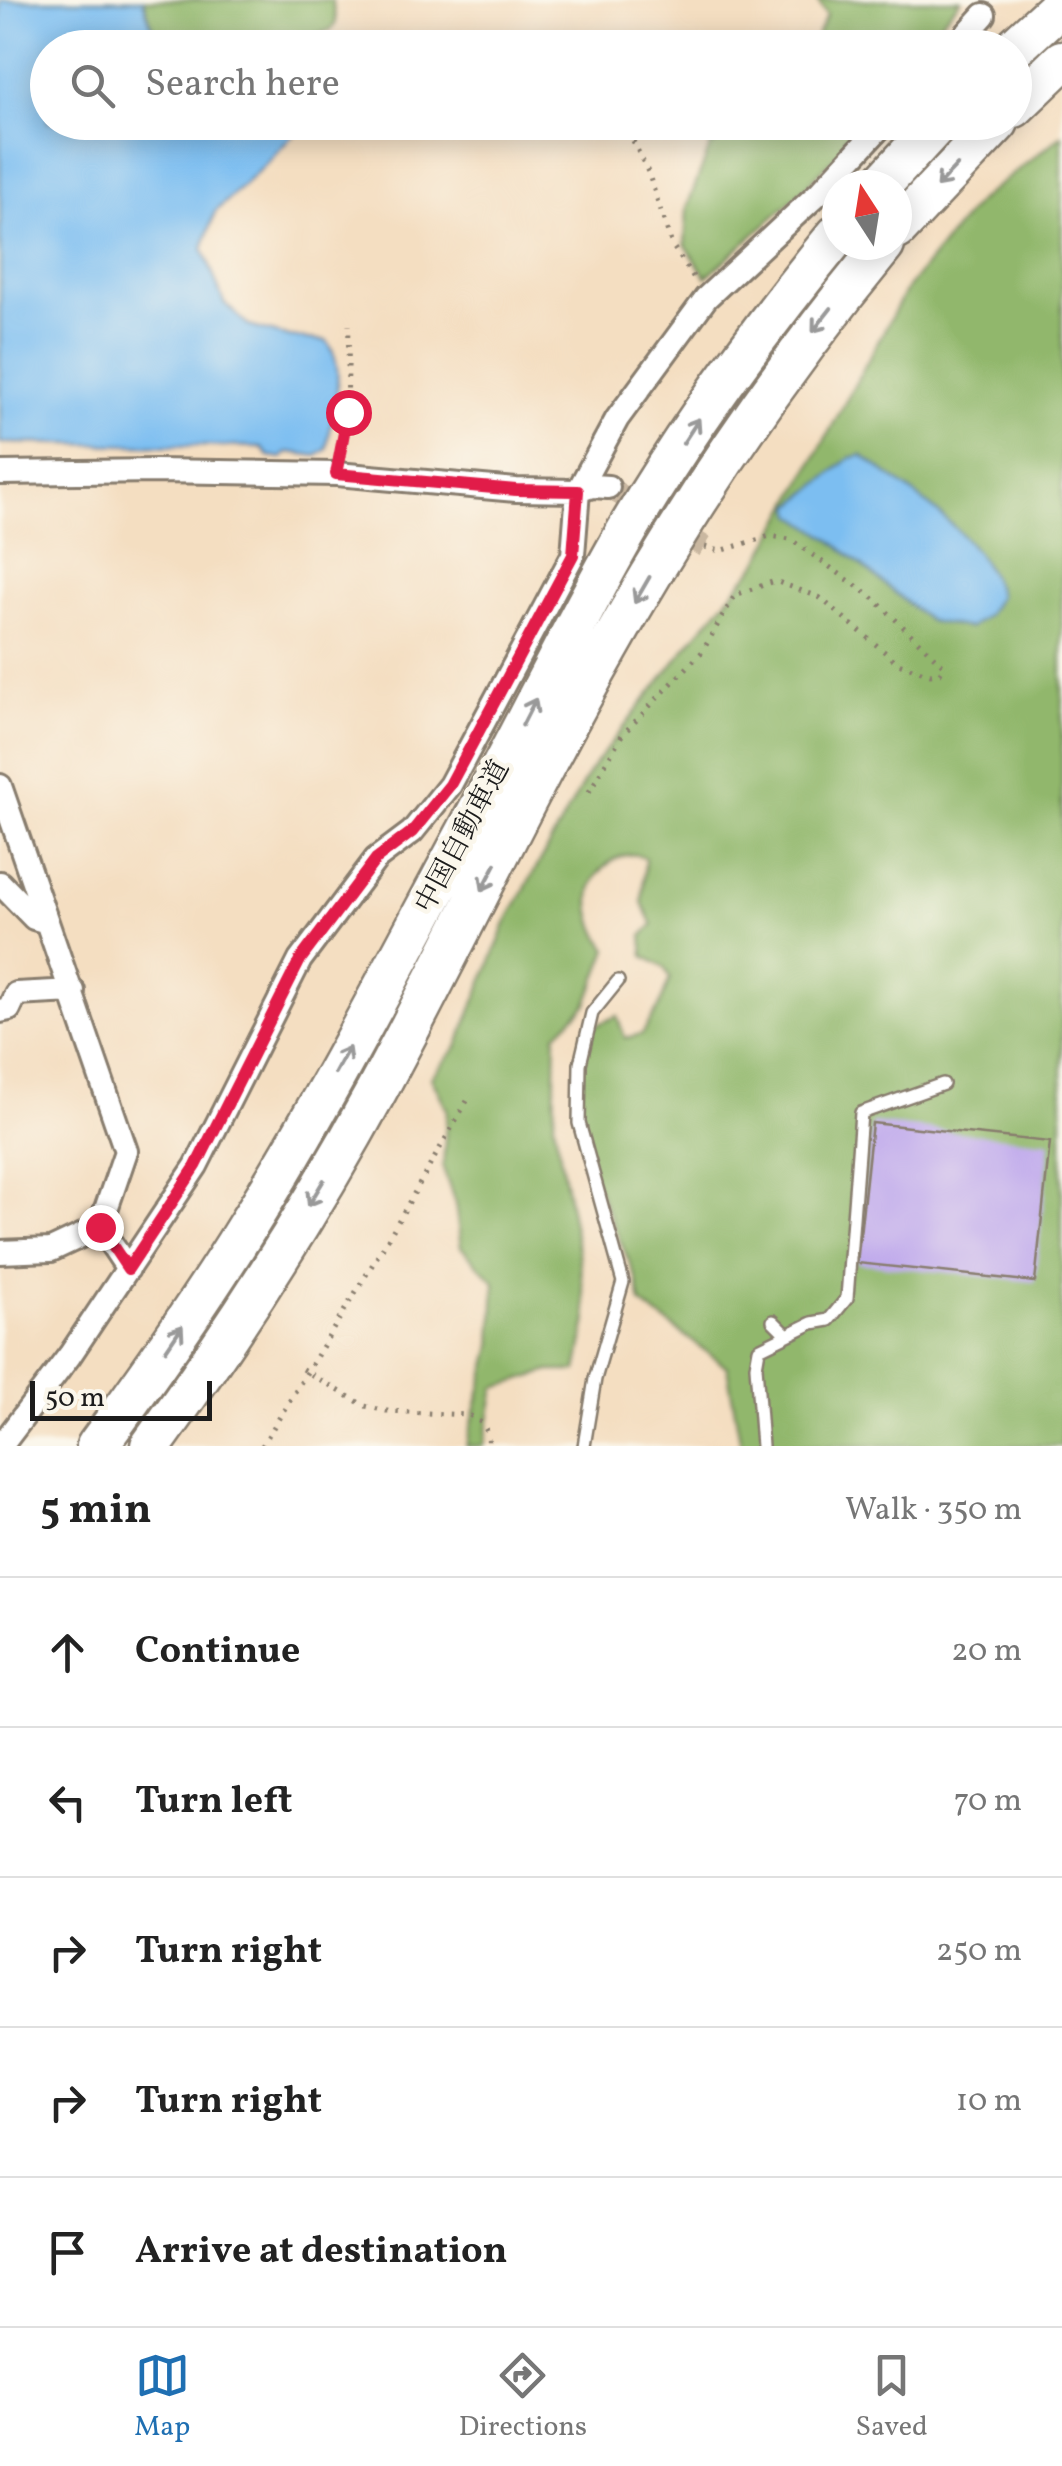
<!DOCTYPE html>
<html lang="en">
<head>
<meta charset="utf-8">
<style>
  :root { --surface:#fff; --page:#f2f2f2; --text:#222; --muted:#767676; --line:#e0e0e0; --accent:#1f6fb2 }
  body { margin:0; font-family:Vollkorn,"Noto Serif JP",serif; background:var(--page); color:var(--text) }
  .compass { position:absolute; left:822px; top:170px; width:90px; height:90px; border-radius:50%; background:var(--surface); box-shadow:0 5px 25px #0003; rotate:348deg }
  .scale { position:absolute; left:30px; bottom:25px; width:182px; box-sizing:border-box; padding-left:10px; border:5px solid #1c1c1c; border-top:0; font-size:28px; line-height:35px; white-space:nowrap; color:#1c1c1c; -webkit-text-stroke:8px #fbf7ec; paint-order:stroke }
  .stop { position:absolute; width:30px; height:30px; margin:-22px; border:8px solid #e11d48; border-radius:50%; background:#fff }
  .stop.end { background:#e11d48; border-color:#fff; box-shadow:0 2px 10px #0008 }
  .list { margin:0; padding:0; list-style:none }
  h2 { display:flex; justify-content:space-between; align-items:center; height:130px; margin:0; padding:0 40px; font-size:42px }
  h2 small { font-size:32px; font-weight:400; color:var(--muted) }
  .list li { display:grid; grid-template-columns:65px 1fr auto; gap:30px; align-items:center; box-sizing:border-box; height:150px; padding:0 40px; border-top:2px solid var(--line) }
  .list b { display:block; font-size:38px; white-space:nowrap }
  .list em { font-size:32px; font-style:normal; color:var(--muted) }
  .icon { flex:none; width:55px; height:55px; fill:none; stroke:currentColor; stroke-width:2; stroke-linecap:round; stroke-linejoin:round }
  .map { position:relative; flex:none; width:1062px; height:1446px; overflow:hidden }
  .search { position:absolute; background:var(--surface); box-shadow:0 5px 25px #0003; left:30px; right:30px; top:30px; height:110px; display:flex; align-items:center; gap:25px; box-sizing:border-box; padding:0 35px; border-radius:55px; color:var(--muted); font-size:38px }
  .sheet { height:880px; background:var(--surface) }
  nav { display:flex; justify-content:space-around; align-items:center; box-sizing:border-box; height:140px; border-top:2px solid var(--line); background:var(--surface); font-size:28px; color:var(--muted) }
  nav a { display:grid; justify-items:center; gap:5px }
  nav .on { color:var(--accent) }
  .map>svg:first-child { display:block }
  .forest { fill:#91b76c; stroke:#566a44; stroke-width:2.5 }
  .water { fill:#7cbef1; stroke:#4c6d86; stroke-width:2.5 }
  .building { fill:#bca5ec }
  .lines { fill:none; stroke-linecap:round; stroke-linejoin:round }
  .street-tunnel { stroke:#c9b7a0; stroke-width:22; stroke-dasharray:22 11; stroke-linecap:butt }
  .lane-casing { stroke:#887d6e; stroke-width:16 }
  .street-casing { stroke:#887d6e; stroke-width:28 }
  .highway-casing { stroke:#887d6e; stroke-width:45 }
  .path { stroke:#887d6e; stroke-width:5; stroke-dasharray:2.5 8; stroke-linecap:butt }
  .lane { stroke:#fff; stroke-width:11 }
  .street { stroke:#fff; stroke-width:22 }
  .highway { stroke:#fff; stroke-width:40 }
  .oneway { stroke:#999 }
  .route { stroke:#e11d48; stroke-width:12 }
  .labels { text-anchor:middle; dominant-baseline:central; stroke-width:9; stroke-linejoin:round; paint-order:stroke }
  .street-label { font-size:28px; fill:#1c1c1c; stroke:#fbf7ec }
</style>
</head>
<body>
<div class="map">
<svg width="1062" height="1446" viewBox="0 0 1062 1446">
  <rect width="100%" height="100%" fill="#fbf7ec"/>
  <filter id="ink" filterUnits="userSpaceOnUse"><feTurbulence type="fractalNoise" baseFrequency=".01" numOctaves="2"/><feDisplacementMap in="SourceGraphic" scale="20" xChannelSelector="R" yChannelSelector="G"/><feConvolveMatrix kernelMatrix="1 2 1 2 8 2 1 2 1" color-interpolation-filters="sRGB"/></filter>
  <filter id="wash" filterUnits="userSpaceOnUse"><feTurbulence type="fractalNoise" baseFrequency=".0048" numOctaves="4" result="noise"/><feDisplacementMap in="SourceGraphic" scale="40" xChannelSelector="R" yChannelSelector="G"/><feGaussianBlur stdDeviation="2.25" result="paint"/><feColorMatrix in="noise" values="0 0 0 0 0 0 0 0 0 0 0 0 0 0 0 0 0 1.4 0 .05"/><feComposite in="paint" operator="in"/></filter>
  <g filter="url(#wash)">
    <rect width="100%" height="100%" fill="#f4dec1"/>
    <path class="forest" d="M 144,0 L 332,0 L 336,22 L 332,29 L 288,47 L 158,47 Z
      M 817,0 L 961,0 L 918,47 L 811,47 L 827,15 Z
      M 744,123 L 868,123 L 798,195 L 706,277 L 685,244 L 687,207 L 718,126 L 714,145 Z
      M 1062,135 L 1062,1446 L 741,1446 L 727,1367 L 641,1303 L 636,1278 L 593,1177 L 576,1095 L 584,1030 L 617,1016 L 625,1038 L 642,1034 L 659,1007 L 670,978 L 664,967 L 644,956 L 642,936 L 653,925 L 642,902 L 645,858 C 624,846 595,868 591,890 C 587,910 596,934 608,949 L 587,1004 L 556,1034 L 554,1123 L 579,1256 L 587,1320 L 577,1371 L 550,1371 L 495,1388 L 484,1446 L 466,1446 L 492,1346 L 495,1282 L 461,1247 L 455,1204 L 443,1168 L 447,1109 L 431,1077 L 457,1047 L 507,921 L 591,769 L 692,640 L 758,563 L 906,290 L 977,202 Z"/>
    <path class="water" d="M 0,0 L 143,0 L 158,47 L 48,48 L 48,122 L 304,123 L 267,163 L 215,212 L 203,248 L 224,303 L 249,326 L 290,337 L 327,341 C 349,371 331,415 327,449 L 317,456 L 288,452 L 282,458 L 269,456 L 261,447 L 0,443 Z
      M 862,455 C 912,494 980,532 999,596 L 987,615 L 969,628 L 929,621 L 831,540 L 794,515 L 792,506 L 850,458 Z"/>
    <g id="blocks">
      <path class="building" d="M 872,1123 L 1050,1142 L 1035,1282 L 857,1263 Z"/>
    </g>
  </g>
  <g filter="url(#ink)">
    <use href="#blocks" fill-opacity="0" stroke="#887d6e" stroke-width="2.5"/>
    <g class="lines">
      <path class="street-tunnel" d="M 608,487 L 705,547"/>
      <g class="lane-casing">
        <path id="lane" d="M 773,1321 L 787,1335
          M 584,1446 L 595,1379 L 623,1282 L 579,1123 L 580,1064 L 592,1013 L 618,981
          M 762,1446 L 756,1366 L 759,1349 L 812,1323 L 829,1320 L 847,1298 L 861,1113 L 943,1084"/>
      </g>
      <g class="street-casing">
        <path id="street" d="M 954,48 L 984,15
          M 0,473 L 156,471 L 337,474 L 516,490 L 578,491 L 592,486 L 608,487
          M 0,786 L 47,922
          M 0,883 L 34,918 L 47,922 L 126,1151 L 100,1227
          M 0,1011 L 9,1009 L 16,994 L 73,991
          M 0,1252 L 51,1250 L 100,1227 L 128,1269
          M 1,1446 L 70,1355 L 196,1166 L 300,960 L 376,859 L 412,832 L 450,785 L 573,555 L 578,491 L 617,419 L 706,298 L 820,192 L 885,122"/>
      </g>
      <g class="highway-casing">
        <path id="highway" d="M 1014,48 L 1062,4
          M 1014,107 L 1062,61
          M 881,185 L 939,122
          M 897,229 L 998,122
          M 97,1446 C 149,1375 200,1303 246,1228 C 334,1087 409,937 489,791 C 537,703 580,611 631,524 C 691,422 762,327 837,235
          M 151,1446 C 233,1333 310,1213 377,1090 C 456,944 526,793 608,649 C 688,506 780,371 884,245"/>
      </g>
      <path class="path" d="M 624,122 L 648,172 L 672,245 L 694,278
        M 341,451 L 347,412 L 349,325
        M 589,792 L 622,735 L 702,652 L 735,595 L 775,581 L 819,597 L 898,663 L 930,674 L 940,673 L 944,666 L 871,596 L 790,539 L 770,536 L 720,551 L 705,547
        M 302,1369 L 365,1406 L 386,1411 L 469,1415 C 483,1422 490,1430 488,1446
        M 262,1446 L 385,1244 L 467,1101"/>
      <use href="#lane" class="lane"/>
      <use href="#street" class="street"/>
      <use href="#highway" class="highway"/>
    </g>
    <defs><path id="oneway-shaft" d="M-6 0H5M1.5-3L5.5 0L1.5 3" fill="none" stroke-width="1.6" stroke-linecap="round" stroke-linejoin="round" transform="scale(2.5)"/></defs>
    <g class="oneway">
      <use href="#oneway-shaft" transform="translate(947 176) rotate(133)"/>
      <use href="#oneway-shaft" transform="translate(822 320) rotate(128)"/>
      <use href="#oneway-shaft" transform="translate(691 431) rotate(-57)"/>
      <use href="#oneway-shaft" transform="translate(642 590) rotate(120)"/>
      <use href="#oneway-shaft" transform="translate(529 712) rotate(-63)"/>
      <use href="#oneway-shaft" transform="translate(489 877) rotate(118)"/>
      <use href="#oneway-shaft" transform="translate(342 1060) rotate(-61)"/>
      <use href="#oneway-shaft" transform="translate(316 1193) rotate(121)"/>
      <use href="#oneway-shaft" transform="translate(174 1338) rotate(-56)"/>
    </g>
  </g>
  <g class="lines" filter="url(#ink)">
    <path class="route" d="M 100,1227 L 128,1269 L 196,1166 L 300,960 L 376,859 L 412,832 L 450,785 L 573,555 L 578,491 L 516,490 L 336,474 L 348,412"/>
  </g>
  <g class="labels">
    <g class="street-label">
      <text transform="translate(463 837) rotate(-62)">中国自動車道</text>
    </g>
  </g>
</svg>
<svg class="compass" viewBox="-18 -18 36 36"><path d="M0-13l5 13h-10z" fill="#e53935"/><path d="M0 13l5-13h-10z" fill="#767676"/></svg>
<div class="scale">50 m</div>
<div class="stop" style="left:348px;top:412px"></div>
<div class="stop end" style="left:100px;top:1227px"></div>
<div class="search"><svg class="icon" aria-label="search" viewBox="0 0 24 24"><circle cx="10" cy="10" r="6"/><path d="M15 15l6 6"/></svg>Search here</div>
</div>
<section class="sheet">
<h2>5 min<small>Walk · 350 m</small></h2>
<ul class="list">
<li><svg class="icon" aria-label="ahead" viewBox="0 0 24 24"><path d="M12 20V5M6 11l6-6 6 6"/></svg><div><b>Continue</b></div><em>20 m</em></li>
<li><svg class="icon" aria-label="left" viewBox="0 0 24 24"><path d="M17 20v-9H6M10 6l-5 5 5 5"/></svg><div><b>Turn left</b></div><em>70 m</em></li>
<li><svg class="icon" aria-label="right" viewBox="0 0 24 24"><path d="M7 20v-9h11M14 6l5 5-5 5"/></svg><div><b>Turn right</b></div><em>250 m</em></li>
<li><svg class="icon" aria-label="right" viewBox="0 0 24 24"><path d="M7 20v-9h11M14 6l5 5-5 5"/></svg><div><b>Turn right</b></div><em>10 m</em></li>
<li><svg class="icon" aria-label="arrive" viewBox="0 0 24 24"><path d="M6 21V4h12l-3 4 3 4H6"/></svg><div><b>Arrive at destination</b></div></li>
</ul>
</section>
<nav>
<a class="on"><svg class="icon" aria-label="map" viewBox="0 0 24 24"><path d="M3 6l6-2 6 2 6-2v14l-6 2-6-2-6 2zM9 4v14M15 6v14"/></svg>Map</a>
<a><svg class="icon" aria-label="directions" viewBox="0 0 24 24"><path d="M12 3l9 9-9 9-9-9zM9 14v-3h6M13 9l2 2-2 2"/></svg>Directions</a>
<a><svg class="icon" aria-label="saved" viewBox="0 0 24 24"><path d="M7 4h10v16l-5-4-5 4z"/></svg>Saved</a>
</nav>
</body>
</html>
